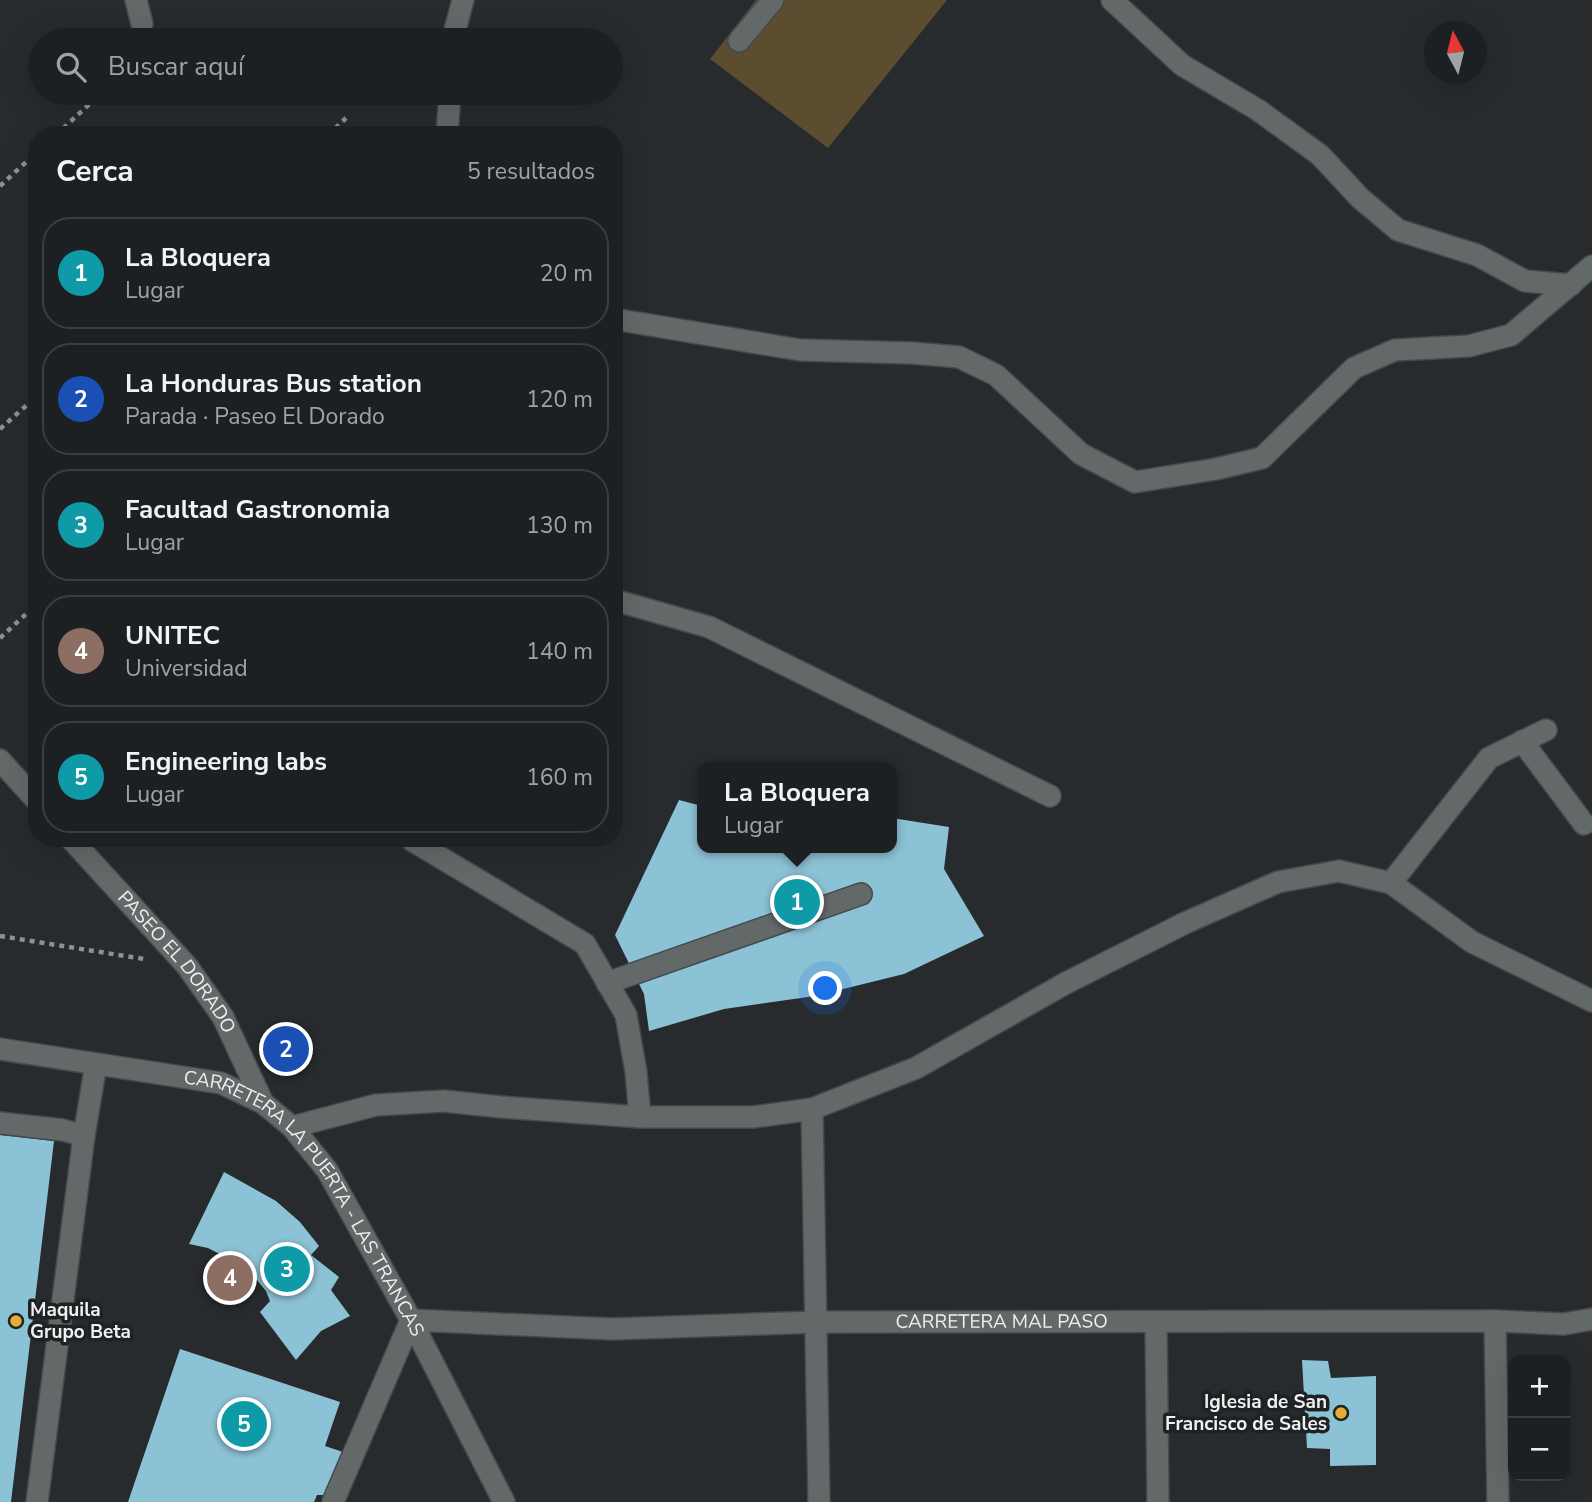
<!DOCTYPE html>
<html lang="es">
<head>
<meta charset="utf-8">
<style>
  :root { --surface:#1d2022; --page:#25282a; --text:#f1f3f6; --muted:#a0a3a5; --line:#3b3e40; --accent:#d93025 }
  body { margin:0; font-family:"Nunito Sans",sans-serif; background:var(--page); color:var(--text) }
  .controls { position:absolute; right:21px; bottom:21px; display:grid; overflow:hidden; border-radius:14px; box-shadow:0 7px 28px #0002 }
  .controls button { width:63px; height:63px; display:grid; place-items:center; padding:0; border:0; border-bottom:2px solid var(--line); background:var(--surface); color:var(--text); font:35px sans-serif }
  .compass { position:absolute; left:1424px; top:21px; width:63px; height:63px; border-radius:50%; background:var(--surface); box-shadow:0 7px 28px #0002; rotate:353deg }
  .you { position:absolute; left:826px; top:989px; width:24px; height:24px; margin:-18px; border:5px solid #fff; border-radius:50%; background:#1a73e8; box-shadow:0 0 0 10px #1a73e833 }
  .badge { display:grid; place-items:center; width:46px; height:46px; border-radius:50%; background:var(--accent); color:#fff; font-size:23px; font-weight:700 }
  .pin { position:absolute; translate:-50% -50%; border:4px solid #fff; box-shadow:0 2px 7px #0006 }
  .popup { position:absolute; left:697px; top:762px; width:200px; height:91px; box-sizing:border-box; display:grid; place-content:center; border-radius:14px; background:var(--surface); filter:drop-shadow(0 2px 5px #0005); font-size:23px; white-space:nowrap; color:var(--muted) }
  .popup b { font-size:26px; color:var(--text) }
  .popup::after { content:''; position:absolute; left:50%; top:100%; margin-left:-14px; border:14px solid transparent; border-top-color:var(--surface) }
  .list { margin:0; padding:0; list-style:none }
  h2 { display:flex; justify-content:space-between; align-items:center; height:91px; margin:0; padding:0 28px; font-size:30px }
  h2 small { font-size:23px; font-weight:400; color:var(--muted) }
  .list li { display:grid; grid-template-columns:46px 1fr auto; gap:21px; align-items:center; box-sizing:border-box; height:112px; margin:0 14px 14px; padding:0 14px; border:2px solid var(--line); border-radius:28px }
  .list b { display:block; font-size:26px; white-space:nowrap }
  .list p { margin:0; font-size:23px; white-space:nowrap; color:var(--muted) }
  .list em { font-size:23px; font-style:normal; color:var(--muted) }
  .icon { flex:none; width:38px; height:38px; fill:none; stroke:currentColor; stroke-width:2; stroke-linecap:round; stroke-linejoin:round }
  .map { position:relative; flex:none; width:1592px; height:1502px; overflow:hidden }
  .search { position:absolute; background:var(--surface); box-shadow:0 7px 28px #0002; left:28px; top:28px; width:595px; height:77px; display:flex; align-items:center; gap:18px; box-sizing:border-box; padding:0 24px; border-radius:38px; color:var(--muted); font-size:26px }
  .panel { position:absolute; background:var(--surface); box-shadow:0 7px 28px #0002; left:28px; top:126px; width:595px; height:721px; border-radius:28px }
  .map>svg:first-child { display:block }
  .green { fill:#5c4c30 }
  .building { fill:#8cc2d5 }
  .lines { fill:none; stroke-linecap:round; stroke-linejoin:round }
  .minor-casing { stroke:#45494a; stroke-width:24 }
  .path { stroke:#8e9193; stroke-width:4.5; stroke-dasharray:5 5; stroke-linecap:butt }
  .minor { stroke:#636869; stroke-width:21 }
  .poi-dot { fill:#e6ac36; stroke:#1e2223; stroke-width:2.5 }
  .labels { text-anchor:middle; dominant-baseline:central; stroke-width:7; stroke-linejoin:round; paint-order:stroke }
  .street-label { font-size:19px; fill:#eef0f1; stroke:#1e2223 }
  .poi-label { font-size:19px; font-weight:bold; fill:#eef0f1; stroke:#1e2223; text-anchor:start }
</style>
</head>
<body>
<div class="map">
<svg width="1592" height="1502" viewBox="0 0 1592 1502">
  <rect width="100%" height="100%" fill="#272b2d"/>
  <path class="green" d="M 756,0 L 947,0 L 828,148 L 710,59 Z"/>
  <path class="building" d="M 679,800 L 702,806 L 702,848 L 892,848 L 892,818 L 949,827 L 944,869 L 984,936 L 904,974 L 815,996 L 724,1009 L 649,1031 L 644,994 L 615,935 Z
    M 0,1135 L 54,1141 L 11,1502 L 0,1502 Z
    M 224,1172 L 276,1201 L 300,1222 L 319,1246 L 311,1255 L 339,1277 L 331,1290 L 350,1316 L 321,1331 L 296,1360 L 260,1312 L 270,1301 L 266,1291 L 252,1274 L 239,1264 L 208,1248 L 189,1244 Z
    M 180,1349 L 340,1402 L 325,1446 L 343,1452 L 329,1495 L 317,1495 L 314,1502 L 128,1502 Z
    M 1302,1360 L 1328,1361 L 1331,1378 L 1376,1376 L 1376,1465 L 1330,1466 L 1330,1449 L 1307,1448 Z"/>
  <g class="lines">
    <g class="minor-casing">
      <g id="minor">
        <path d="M 136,0 L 142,24"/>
        <path d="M 1112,0 L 1182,65 L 1258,110 L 1320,155 L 1360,198 L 1398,230 L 1477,255 L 1525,281 L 1571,285"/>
        <path d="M 455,40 L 455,30 L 463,0"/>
        <path d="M 739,41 L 773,0"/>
        <path d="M 447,135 L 450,93"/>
        <path d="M 614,319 L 800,350 L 912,353 L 959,357 L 996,375 L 1081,454 L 1135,482 L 1216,469 L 1262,458 L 1354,368 L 1395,350 L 1469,346 L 1511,335 L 1592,266"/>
        <path d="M 614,600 L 709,627 L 1050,796"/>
        <path d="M 1522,741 L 1584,824"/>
        <path d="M 0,760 L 37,801"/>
        <path id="s1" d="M 70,838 L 187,966 L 223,1017 L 263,1103"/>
        <path d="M 410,838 L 413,841 L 585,944 L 626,1015 L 636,1072 L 640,1117"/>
        <path d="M 1391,883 L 1489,758 L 1546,730"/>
        <path d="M 607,983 L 861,894"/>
        <path id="s2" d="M 0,1049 L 221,1083 L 263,1103 L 292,1127 L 327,1170 L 411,1320 L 504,1502"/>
        <path d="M 812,1109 L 819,1502"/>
        <path d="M 0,1123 L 63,1130 L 84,1136 L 37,1502"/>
        <path d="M 292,1127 L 376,1105 L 444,1101 L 501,1107 L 640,1117 L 753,1117 L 812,1109 L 916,1068 L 1066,983 L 1185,923 L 1278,882 L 1339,871 L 1391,883 L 1472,942 L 1592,1001"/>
        <path d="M 84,1136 L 96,1064"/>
        <path d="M 1495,1321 L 1498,1502"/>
        <path d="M 1156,1322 L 1158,1502"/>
        <path id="s3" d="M 333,1502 L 411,1320 L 612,1329 L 817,1322 L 1495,1321 L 1564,1324 L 1592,1319"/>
      </g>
    </g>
    <path class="path" d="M 56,135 L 96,98
      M 328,135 L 346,118
      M 0,186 L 37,152
      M 0,429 L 37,396
      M 0,638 L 37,604
      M 0,936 L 144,959"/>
    <use href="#minor" class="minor"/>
  </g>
  <g class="poi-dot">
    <circle cx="16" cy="1321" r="7"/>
    <circle cx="1341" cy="1413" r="7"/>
  </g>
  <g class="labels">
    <g class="street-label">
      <text stroke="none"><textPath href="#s1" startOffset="164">PASEO EL DORADO</textPath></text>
      <text stroke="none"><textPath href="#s2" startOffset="369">CARRETERA LA PUERTA - LAS TRANCAS</textPath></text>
      <text stroke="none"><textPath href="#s3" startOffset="789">CARRETERA MAL PASO</textPath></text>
    </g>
    <g class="poi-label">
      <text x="30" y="1310">Maquila<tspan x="30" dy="22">Grupo Beta</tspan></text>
      <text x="1327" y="1402" text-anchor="end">Iglesia de San<tspan x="1327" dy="22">Francisco de Sales</tspan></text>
    </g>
  </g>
</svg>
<div class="controls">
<button>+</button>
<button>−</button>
</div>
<svg class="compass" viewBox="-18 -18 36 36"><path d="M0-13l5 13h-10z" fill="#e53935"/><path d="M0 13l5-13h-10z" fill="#a0a3a5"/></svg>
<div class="you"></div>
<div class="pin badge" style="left:797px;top:902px;background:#0f9aa8">1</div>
<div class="popup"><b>La Bloquera</b>Lugar</div>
<div class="pin badge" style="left:286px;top:1049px;background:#1a4fb4">2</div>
<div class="pin badge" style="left:287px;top:1269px;background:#0f9aa8">3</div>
<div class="pin badge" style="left:230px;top:1278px;background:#8d6e63">4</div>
<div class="pin badge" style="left:244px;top:1424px;background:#0f9aa8">5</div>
<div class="search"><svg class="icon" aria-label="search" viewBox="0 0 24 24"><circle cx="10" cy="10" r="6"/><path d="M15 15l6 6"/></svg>Buscar aquí</div>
<section class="panel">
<h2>Cerca<small>5 resultados</small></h2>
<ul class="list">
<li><span class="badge" style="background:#0f9aa8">1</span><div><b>La Bloquera</b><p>Lugar</p></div><em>20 m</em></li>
<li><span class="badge" style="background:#1a4fb4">2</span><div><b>La Honduras Bus station</b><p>Parada · Paseo El Dorado</p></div><em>120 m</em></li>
<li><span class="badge" style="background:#0f9aa8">3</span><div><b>Facultad Gastronomia</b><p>Lugar</p></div><em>130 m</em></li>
<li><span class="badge" style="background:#8d6e63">4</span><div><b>UNITEC</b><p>Universidad</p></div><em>140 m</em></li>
<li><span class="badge" style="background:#0f9aa8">5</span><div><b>Engineering labs</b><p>Lugar</p></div><em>160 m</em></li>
</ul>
</section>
</div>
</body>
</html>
